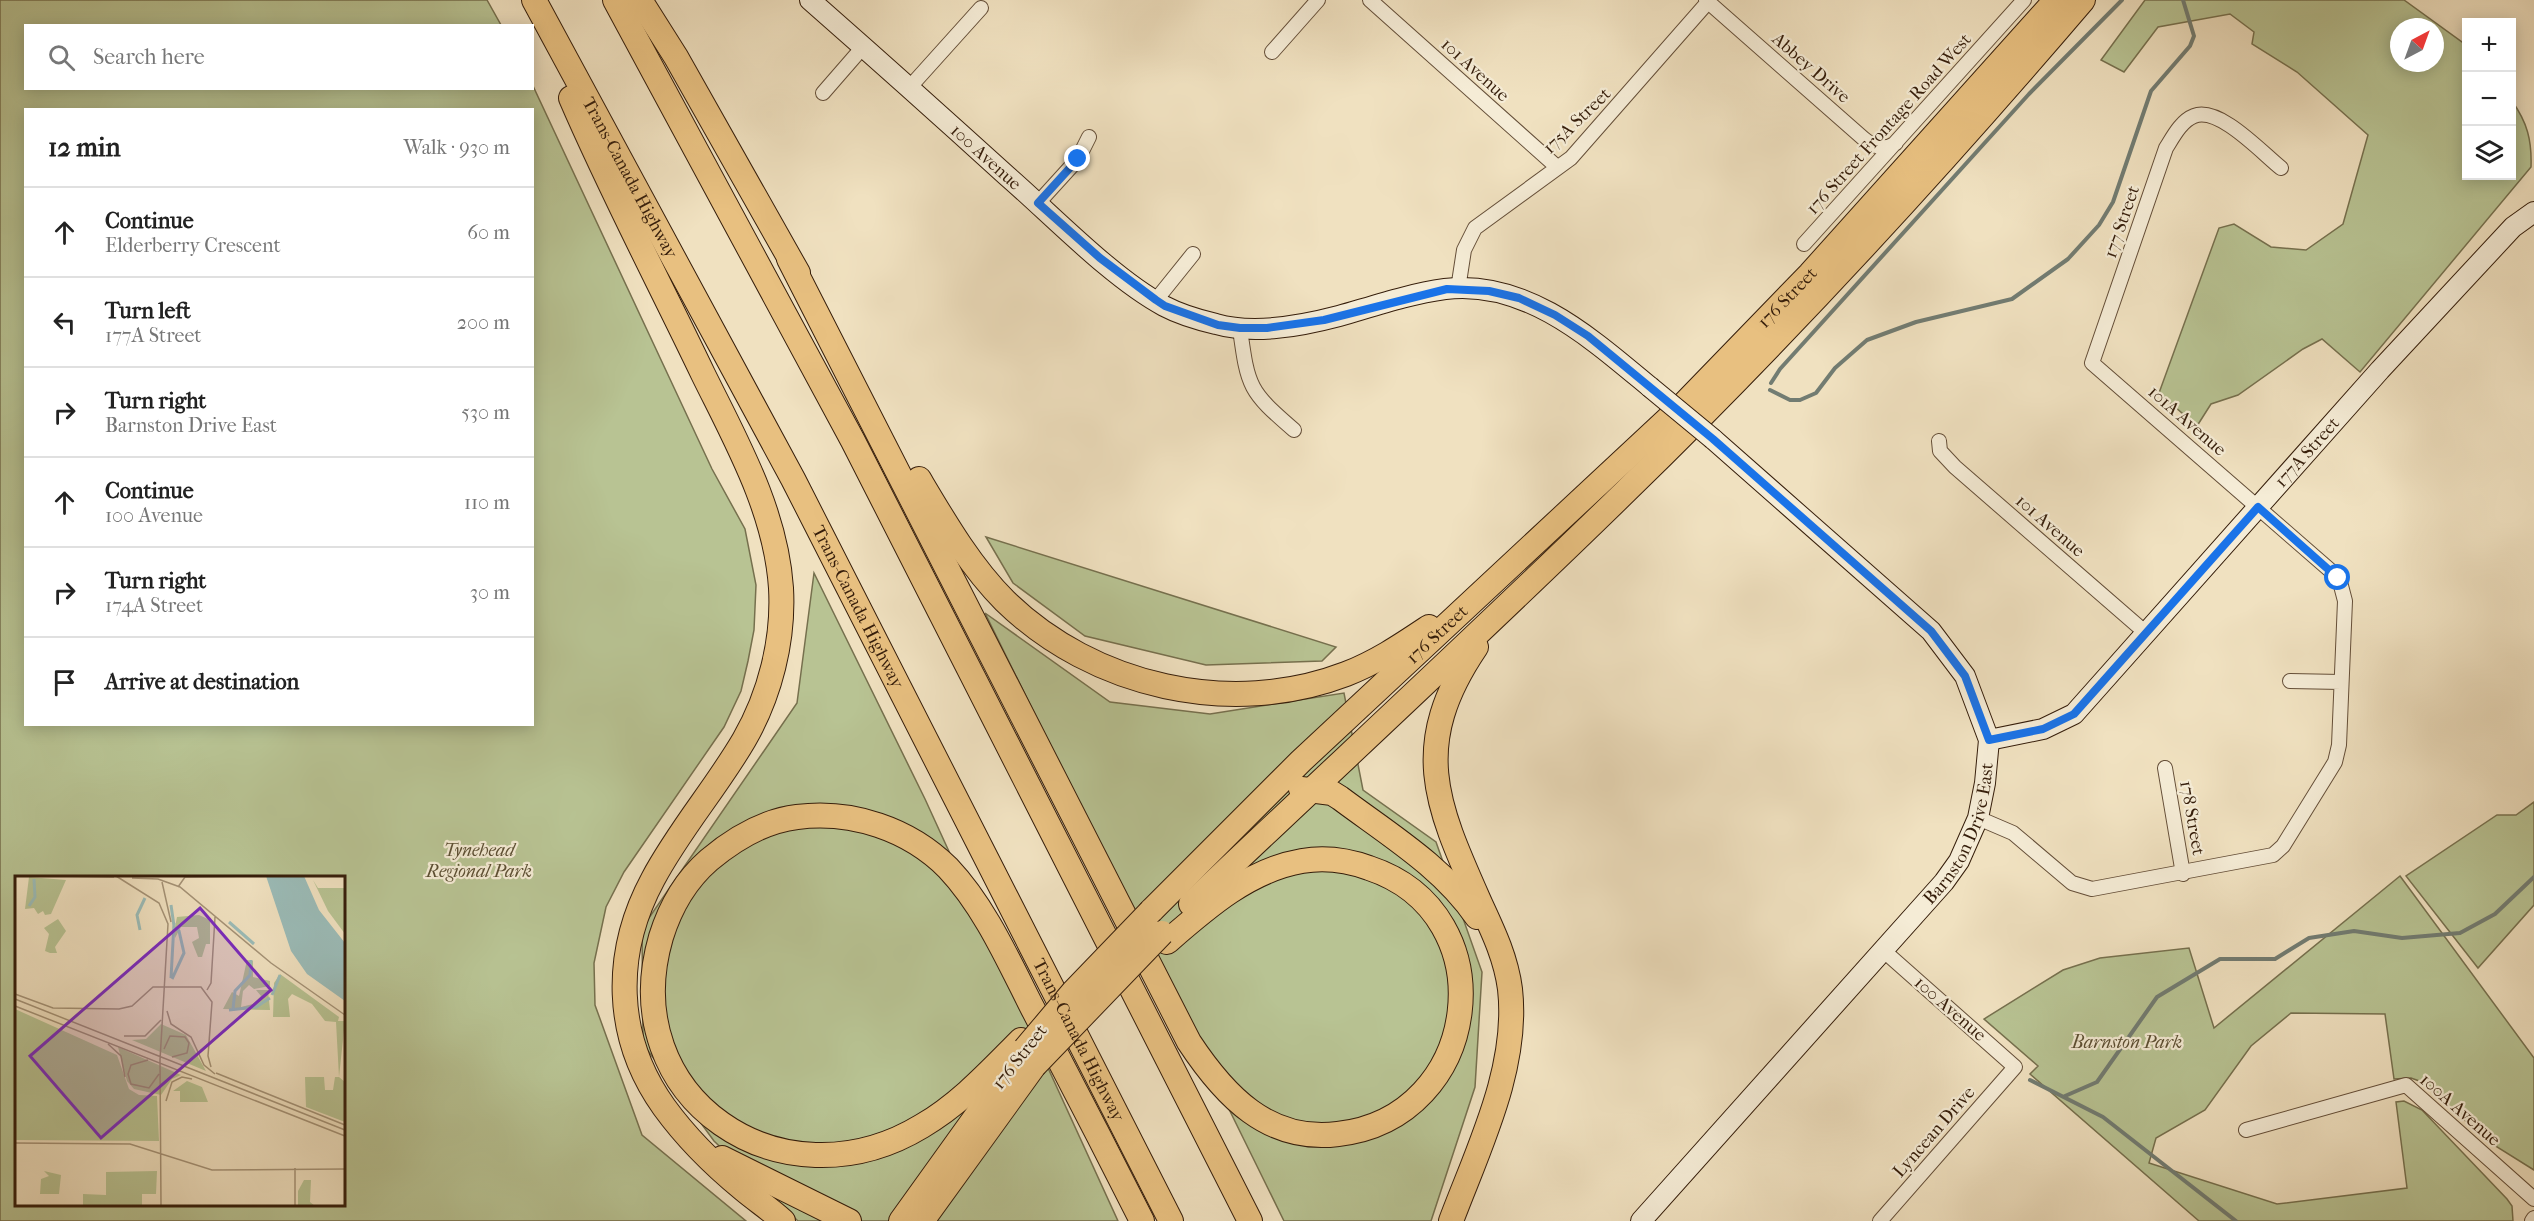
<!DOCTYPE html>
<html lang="en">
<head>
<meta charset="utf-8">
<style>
  :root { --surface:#fff; --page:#f2f2f2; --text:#222; --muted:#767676; --line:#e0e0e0 }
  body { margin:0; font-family:"IM FELL French Canon",serif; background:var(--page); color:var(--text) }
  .controls { position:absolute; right:18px; top:18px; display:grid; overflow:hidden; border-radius:0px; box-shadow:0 3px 15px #0003 }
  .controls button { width:54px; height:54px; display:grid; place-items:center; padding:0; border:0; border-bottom:2px solid var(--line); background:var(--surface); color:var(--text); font:30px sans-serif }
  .compass { position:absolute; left:2390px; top:18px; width:54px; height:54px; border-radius:50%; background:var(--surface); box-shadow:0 3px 15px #0003; rotate:41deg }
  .stop { position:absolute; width:18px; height:18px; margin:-14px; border:4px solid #1a73e8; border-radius:50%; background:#fff }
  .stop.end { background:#1a73e8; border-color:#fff; box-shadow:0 2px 6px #0008 }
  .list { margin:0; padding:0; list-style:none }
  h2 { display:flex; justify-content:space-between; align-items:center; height:78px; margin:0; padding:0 24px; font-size:26px }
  h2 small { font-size:20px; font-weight:400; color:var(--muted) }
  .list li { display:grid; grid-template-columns:39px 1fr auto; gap:18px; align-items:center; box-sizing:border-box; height:90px; padding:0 24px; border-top:2px solid var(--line) }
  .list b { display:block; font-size:22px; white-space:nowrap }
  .list p { margin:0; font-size:20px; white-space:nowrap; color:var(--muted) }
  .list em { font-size:20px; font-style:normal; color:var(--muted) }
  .icon { flex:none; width:33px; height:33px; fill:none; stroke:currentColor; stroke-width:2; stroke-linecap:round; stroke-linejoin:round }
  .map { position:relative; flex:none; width:2534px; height:1221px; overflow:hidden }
  .search { position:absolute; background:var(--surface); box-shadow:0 3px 15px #0003; left:24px; top:24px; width:510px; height:66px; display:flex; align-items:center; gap:15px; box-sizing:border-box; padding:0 21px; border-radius:0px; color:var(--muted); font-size:22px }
  .panel { position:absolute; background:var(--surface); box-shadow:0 3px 15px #0003; left:24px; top:108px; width:510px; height:618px; border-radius:0px }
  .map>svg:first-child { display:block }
  .green { fill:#b8c393; stroke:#76704e; stroke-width:1.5; fill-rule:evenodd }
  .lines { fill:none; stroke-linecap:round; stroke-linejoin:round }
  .stream { stroke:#727c72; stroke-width:4 }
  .street-casing { stroke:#644e38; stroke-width:16 }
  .secondary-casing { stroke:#351d0a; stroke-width:22 }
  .highway-casing { stroke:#351d0a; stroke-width:26 }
  .street { stroke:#f5ecd6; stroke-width:14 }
  .secondary { stroke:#f5ecd6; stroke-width:20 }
  .highway { stroke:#e8c080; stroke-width:24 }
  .secondary-bridge-casing { stroke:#351d0a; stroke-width:22; stroke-linecap:butt }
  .highway-bridge-casing { stroke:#351d0a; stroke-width:26; stroke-linecap:butt }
  .secondary-bridge { stroke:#f5ecd6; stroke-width:20 }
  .highway-bridge { stroke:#e8c080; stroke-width:24 }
  .route { stroke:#1a73e8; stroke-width:8 }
  .labels { text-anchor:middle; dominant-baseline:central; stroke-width:4.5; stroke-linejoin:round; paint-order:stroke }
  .street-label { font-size:18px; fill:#351d0a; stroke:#f5ecd6 }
  .park-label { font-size:18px; font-style:italic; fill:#5c4f33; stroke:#f5ecd6 }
  .inset-river { fill:none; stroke:#9bbcb8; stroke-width:3 }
  .inset-road { fill:none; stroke:#a59377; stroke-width:1.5 }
  .view { fill:#7b2cbf; fill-opacity:0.15; stroke:#7b2cbf; stroke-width:3 }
  .inset-edge { fill:none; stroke:#351d0a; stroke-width:3 }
</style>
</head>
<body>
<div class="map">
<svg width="2534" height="1221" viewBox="0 0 2534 1221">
  <rect width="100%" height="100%" fill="#f0e1c0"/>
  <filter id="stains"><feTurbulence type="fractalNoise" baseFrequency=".00333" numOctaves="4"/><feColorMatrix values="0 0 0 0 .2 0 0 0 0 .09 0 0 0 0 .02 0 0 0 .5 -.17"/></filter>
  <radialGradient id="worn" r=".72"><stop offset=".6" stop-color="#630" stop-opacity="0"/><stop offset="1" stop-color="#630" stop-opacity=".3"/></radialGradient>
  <path class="green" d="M 0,0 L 487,0 L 501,25 L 26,26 L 26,88 L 532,88 L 533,86 L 712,469 L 745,529 L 756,585 L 754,630 L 748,661 L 741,691 L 724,727 L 624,872 L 606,907 L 594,963 L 595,1005 L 642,1135 L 746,1221 L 0,1221 ZM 26,110 L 532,110 L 532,724 L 26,724 ZM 16,878 L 344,878 L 344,1204 L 16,1204 Z
    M 2145,0 L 2404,0 L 2466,45 L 2466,176 L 2512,176 L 2512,101 C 2527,122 2532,140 2531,167 L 2360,372 L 2322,339 L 2303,349 L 2238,395 L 2211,404 L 2197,426 L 2159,393 L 2219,228 L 2234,224 L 2271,247 L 2306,250 L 2343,224 L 2368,135 L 2297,72 L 2252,44 L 2254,32 L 2230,14 L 2158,27 L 2124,72 L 2101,60 ZM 2399,27 L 2435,27 L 2435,63 L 2399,63 Z
    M 986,537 L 1336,647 L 1322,661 L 1206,665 L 1085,636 L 1013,583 Z
    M 814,573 L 925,799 L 1118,1221 L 798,1221 L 714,1141 L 643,1044 L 642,928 L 797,703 Z
    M 985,613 L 1110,702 L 1210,714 L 1344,693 L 1363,790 L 1436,842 L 1482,972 L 1475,1087 L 1431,1221 L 1284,1221 Z
    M 2534,802 L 2534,905 L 2478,968 L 2406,876 L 2497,815 L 2516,815 Z
    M 2400,876 L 2534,1058 L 2534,1170 L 2489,1142 L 2422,1082 L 2411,1078 L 2394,1079 L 2385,1014 L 2291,1013 L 2251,1046 L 2205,1110 L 2156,1138 L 2149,1163 L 2277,1204 L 2407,1188 L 2396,1102 L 2404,1101 L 2422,1110 L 2507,1199 L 2512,1206 L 2513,1221 L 2199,1221 L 2030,1074 L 2038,1066 L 1984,1019 L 2063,970 L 2100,958 L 2189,948 L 2214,1028 Z"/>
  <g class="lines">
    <path class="stream" d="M 1771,383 L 1780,369 L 2029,94 L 2122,0
      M 1770,390 L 1790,400 L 1800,400 L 1816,393 L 1835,368 L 1867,340 L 1916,322 L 2012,299 L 2068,259 L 2099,225 L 2113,202 L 2151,91 L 2190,46 L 2194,36 L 2183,0
      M 2030,1080 L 2103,1117 L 2236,1221
      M 2065,1096 L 2097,1082 L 2157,997 L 2220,959 L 2275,959 L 2309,938 L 2354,931 L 2402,938 L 2460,933 L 2495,914 L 2534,877"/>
    <g class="street-casing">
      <path id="street" d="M 1370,0 L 1557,167
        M 1706,0 L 1864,139 C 1874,147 1884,151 1896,143
        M 1272,52 L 1318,0
        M 909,88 L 981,8
        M 823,93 L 863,47
        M 1038,203 L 1078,159 L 1089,137
        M 1804,244 L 2024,0
        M 1458,289 L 1464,250 L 1475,228 L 1571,158 L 1708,2
        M 1156,300 L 1193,254
        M 1240,329 C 1248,388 1249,391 1294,430
        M 1939,441 L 1940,451 L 1955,467 L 2146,633
        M 2290,681 L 2341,682
        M 2165,768 L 2183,874
        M 1978,818 L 2013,833 L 2072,883 L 2092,889 L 2273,855 L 2283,846 L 2335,762 L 2339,745 L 2345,601 L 2339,578 L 2092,363 L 2166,148 C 2173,137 2181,121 2194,116 C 2219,106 2261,152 2281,168
        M 2246,1130 L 2406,1085 L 2534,1199
        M 1880,1221 L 2015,1067 L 1884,951
        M 2532,1221 L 2534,1218"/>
    </g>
    <g class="secondary-casing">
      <g id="secondary">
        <path id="s1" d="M 810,0 C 876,58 942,117 1007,176 C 1053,216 1112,278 1164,306 C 1179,314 1199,320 1216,324 C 1254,335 1301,326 1339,316 C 1374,306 1409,294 1445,289 C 1526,279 1592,339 1650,387"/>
        <path id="s2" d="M 1989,740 L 2043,729 L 2074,714 L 2380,370 L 2513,227 L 2534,212"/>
        <path id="s3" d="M 1641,1221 L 1944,882 L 1959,861 L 1978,818 L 1985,783 L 1989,740 L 1965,676 L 1931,631 L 1713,439"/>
      </g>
    </g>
    <g class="highway-casing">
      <g id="highway">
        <path id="s4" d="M 534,0 L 793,479 L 1171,1221"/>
        <path d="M 615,0 L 853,441 L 1250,1221"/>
        <path d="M 640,0 L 676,57 L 798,273"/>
        <path d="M 571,98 C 611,191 659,282 703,374 C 736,441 776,511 781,588 C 784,640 770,695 744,740 C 716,788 679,830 653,879 C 613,953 614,1037 664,1107 C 685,1136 715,1166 743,1189 C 756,1200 770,1209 783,1221"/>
        <path d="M 789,259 L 1189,1042 C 1224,1095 1268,1143 1338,1134 C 1482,1118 1508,914 1369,868 C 1347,860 1325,857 1302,861 C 1249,870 1206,908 1167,942"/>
        <path d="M 919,479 C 944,521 970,566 1005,601 C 1093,687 1231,718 1346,674 C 1377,662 1402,645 1429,627"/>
        <path d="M 1301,789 L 1332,793 L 1340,798 C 1388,834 1443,867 1477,917"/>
        <path d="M 1191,904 C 1336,766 1483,631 1626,491 C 1786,335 1938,170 2083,0"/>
        <path id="s5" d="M 1151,911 L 1301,761 L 1684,404 L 1810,274 L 2056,0"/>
        <path d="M 1021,1040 C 990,1071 960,1104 922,1126 C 782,1211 614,1098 661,937 C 670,908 686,880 709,860 C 734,839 764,821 797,817 C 852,810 909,829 948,868 C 985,907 1009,962 1033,1009 C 1070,1080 1106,1150 1142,1221"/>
        <path d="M 722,1158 L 849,1221"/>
        <path d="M 901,1221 L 1013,1065"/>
        <path d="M 922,1221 L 1034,1066"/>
        <path d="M 1451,1221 C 1478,1149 1519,1068 1510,989 C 1506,958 1493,931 1480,903 C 1436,804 1409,746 1476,647"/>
      </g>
    </g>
    <use href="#street" class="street"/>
    <use href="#secondary" class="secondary"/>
    <use href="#highway" class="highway"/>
    <g class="secondary-bridge-casing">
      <path id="secondary-bridge" d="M 1650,387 L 1713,439"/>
    </g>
    <g class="highway-bridge-casing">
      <path id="highway-bridge" d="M 1025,1049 L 1074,991 L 1151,911
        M 1034,1066 L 1162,933"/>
    </g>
    <use href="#secondary-bridge" class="secondary-bridge"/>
    <use href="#highway-bridge" class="highway-bridge"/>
  </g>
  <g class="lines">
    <path class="route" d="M 1078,159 L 1038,203 L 1100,258 L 1156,300 L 1165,306 L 1218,325 L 1240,328 L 1267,328 L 1324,320 L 1447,289 L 1489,291 L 1519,298 L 1555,315 L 1588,336 L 1713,439 L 1931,631 L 1965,676 L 1989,740 L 2043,729 L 2074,714 L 2258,507 L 2338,578"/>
  </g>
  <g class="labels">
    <g class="street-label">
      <text transform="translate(1811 68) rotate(41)">Abbey Drive</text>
      <text transform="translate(1475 70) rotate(42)">101 Avenue</text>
      <text transform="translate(1577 121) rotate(-44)">175A Street</text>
      <text transform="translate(1889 124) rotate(-48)">176 Street Frontage Road West</text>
      <text stroke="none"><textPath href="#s1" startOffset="236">100 Avenue</textPath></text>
      <text stroke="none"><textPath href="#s4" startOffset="202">Trans-Canada Highway</textPath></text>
      <text transform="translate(2122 222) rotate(-71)">177 Street</text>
      <text stroke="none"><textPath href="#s5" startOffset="884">176 Street</textPath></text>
      <text transform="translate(2187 421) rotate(41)">101A Avenue</text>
      <text stroke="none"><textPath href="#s2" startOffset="440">177A Street</textPath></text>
      <text transform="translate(2050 526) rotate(41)">101 Avenue</text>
      <text stroke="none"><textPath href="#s4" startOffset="688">Trans-Canada Highway</textPath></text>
      <text stroke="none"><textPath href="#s5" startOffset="398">176 Street</textPath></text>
      <text transform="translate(2192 818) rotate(80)">178 Street</text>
      <text stroke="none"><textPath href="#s3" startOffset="506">Barnston Drive East</textPath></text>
      <text transform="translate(1950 1009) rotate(41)">100 Avenue</text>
      <text stroke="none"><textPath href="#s4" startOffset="1174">Trans-Canada Highway</textPath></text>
      <text transform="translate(1020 1057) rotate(-52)">176 Street</text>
      <text transform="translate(2460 1110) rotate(41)">100A Avenue</text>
      <text transform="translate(1934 1132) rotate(-49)">Lyncean Drive</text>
    </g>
    <g class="park-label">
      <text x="479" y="850">Tynehead<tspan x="479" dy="21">Regional Park</tspan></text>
      <text x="2127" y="1042">Barnston Park</text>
    </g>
  </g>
  <g transform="translate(15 876)">
    <rect width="330" height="330" fill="#f0e1c0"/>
    <path d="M 14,1 L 51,4 L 36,38 L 30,39 L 28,35 L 23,38 L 19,32 L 10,33 ZM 298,4 L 303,12 L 330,12 L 330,58 L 313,35 ZM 184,39 L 195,44 L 195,68 L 191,68 L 187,81 L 183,81 L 177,66 L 184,62 L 182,51 L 166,51 L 160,62 L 159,56 L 162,41 ZM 43,43 L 51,55 L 40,71 L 42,77 L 35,77 L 30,75 L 34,58 L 29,52 ZM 232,84 L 238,85 L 238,101 L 255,105 L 255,110 L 239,113 L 234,109 L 228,115 L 226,131 L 238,128 L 246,120 L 241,114 L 253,114 L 255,134 L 208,133 L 217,116 L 224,120 ZM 265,98 L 324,141 L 323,145 L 330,145 L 324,201 L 330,206 L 330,246 L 291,231 L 290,201 L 309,201 L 310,214 L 318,214 L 320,201 L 324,201 L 321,146 L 310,145 L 297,128 L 277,118 L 273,123 L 275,141 L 258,141 L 259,107 ZM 0,133 L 102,179 L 114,213 L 124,219 L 142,220 L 144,265 L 0,264 ZM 146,148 L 171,159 L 191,195 L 117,164 L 131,163 ZM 103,171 L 166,199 L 157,203 L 146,219 L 119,213 L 112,205 ZM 172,205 L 187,211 L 193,226 L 165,226 L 165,215 L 158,215 ZM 29,295 L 46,299 L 44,318 L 25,318 L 26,303 L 34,300 ZM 142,295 L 141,318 L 127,318 L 127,330 L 68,330 L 68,318 L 91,319 L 91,296 ZM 289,304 L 296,304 L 295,326 L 300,330 L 283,330 L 283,315 Z" fill="#b8c393"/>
    <path d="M 251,0 L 289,0 L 304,34 L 330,67 L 330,125 L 292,98 L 276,75 Z" fill="#9bbcb8"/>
    <path class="inset-river" d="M 156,29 L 159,50M 14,30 L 20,21 L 19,3M 214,46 L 239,68M 125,54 L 122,39 L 130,22M 156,102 L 159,47M 157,103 L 169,77 L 164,55 L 158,51M 257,119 L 265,99M 218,133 L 220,115 L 235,99 L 236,84M 214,134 L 241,131 L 255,122"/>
    <path class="inset-road" d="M 42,0 L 99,1M 101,0 L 144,27 L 153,48 L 145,184 L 146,330M 117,2 L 143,3 L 165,11 L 256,87 L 330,139M 147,6 L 156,46M 163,11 L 170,1 L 249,0M 192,114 L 196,107 L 200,41M 0,118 L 38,132 L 104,133 L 117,130 L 138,111 L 186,111 L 197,126 L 193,180 L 196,191M 0,123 L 330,254M 0,130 L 330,260M 152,135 L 156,148 L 176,161 L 189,189 L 200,198M 109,160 L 130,160 L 146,144M 93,168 L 106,180 L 110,201M 149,173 L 155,160 L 170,161 L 174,167 L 172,177 L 157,181M 133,184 L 116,189 L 113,198 L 116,208 L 134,212 L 144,198M 201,197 L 330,249M 151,225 L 157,206 L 167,201 L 177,203M 0,267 L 115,268 L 197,294 L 330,293M 280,292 L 280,330"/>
    <path class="view" d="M 185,32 L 256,114 L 86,262 L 15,180 Z"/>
    <rect width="330" height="330" class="inset-edge"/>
  </g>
  <rect width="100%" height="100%" filter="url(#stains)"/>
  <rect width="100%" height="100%" fill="url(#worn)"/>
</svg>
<div class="controls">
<button>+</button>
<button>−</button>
<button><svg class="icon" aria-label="layers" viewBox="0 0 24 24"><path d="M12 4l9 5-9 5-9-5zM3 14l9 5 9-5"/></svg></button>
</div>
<svg class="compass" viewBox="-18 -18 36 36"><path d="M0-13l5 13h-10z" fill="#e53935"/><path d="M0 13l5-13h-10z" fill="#767676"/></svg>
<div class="stop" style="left:2338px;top:578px"></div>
<div class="stop end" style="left:1078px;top:159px"></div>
<div class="search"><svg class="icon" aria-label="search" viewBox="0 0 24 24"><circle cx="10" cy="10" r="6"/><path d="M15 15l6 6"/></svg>Search here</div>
<section class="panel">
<h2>12 min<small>Walk · 930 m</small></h2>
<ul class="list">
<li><svg class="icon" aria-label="ahead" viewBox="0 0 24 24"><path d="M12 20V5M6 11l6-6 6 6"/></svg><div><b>Continue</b><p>Elderberry Crescent</p></div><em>60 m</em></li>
<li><svg class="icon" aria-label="left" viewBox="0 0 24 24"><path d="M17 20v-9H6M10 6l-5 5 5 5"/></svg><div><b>Turn left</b><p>177A Street</p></div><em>200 m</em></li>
<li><svg class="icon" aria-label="right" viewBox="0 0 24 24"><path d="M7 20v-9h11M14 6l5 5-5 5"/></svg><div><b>Turn right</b><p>Barnston Drive East</p></div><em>530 m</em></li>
<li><svg class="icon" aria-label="ahead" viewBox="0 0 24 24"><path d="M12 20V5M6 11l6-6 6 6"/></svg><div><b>Continue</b><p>100 Avenue</p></div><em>110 m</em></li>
<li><svg class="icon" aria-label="right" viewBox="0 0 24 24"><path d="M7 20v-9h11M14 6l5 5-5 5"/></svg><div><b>Turn right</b><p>174A Street</p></div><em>30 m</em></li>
<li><svg class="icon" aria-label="arrive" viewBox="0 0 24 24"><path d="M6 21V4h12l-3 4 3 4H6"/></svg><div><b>Arrive at destination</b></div></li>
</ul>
</section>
</div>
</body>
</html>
